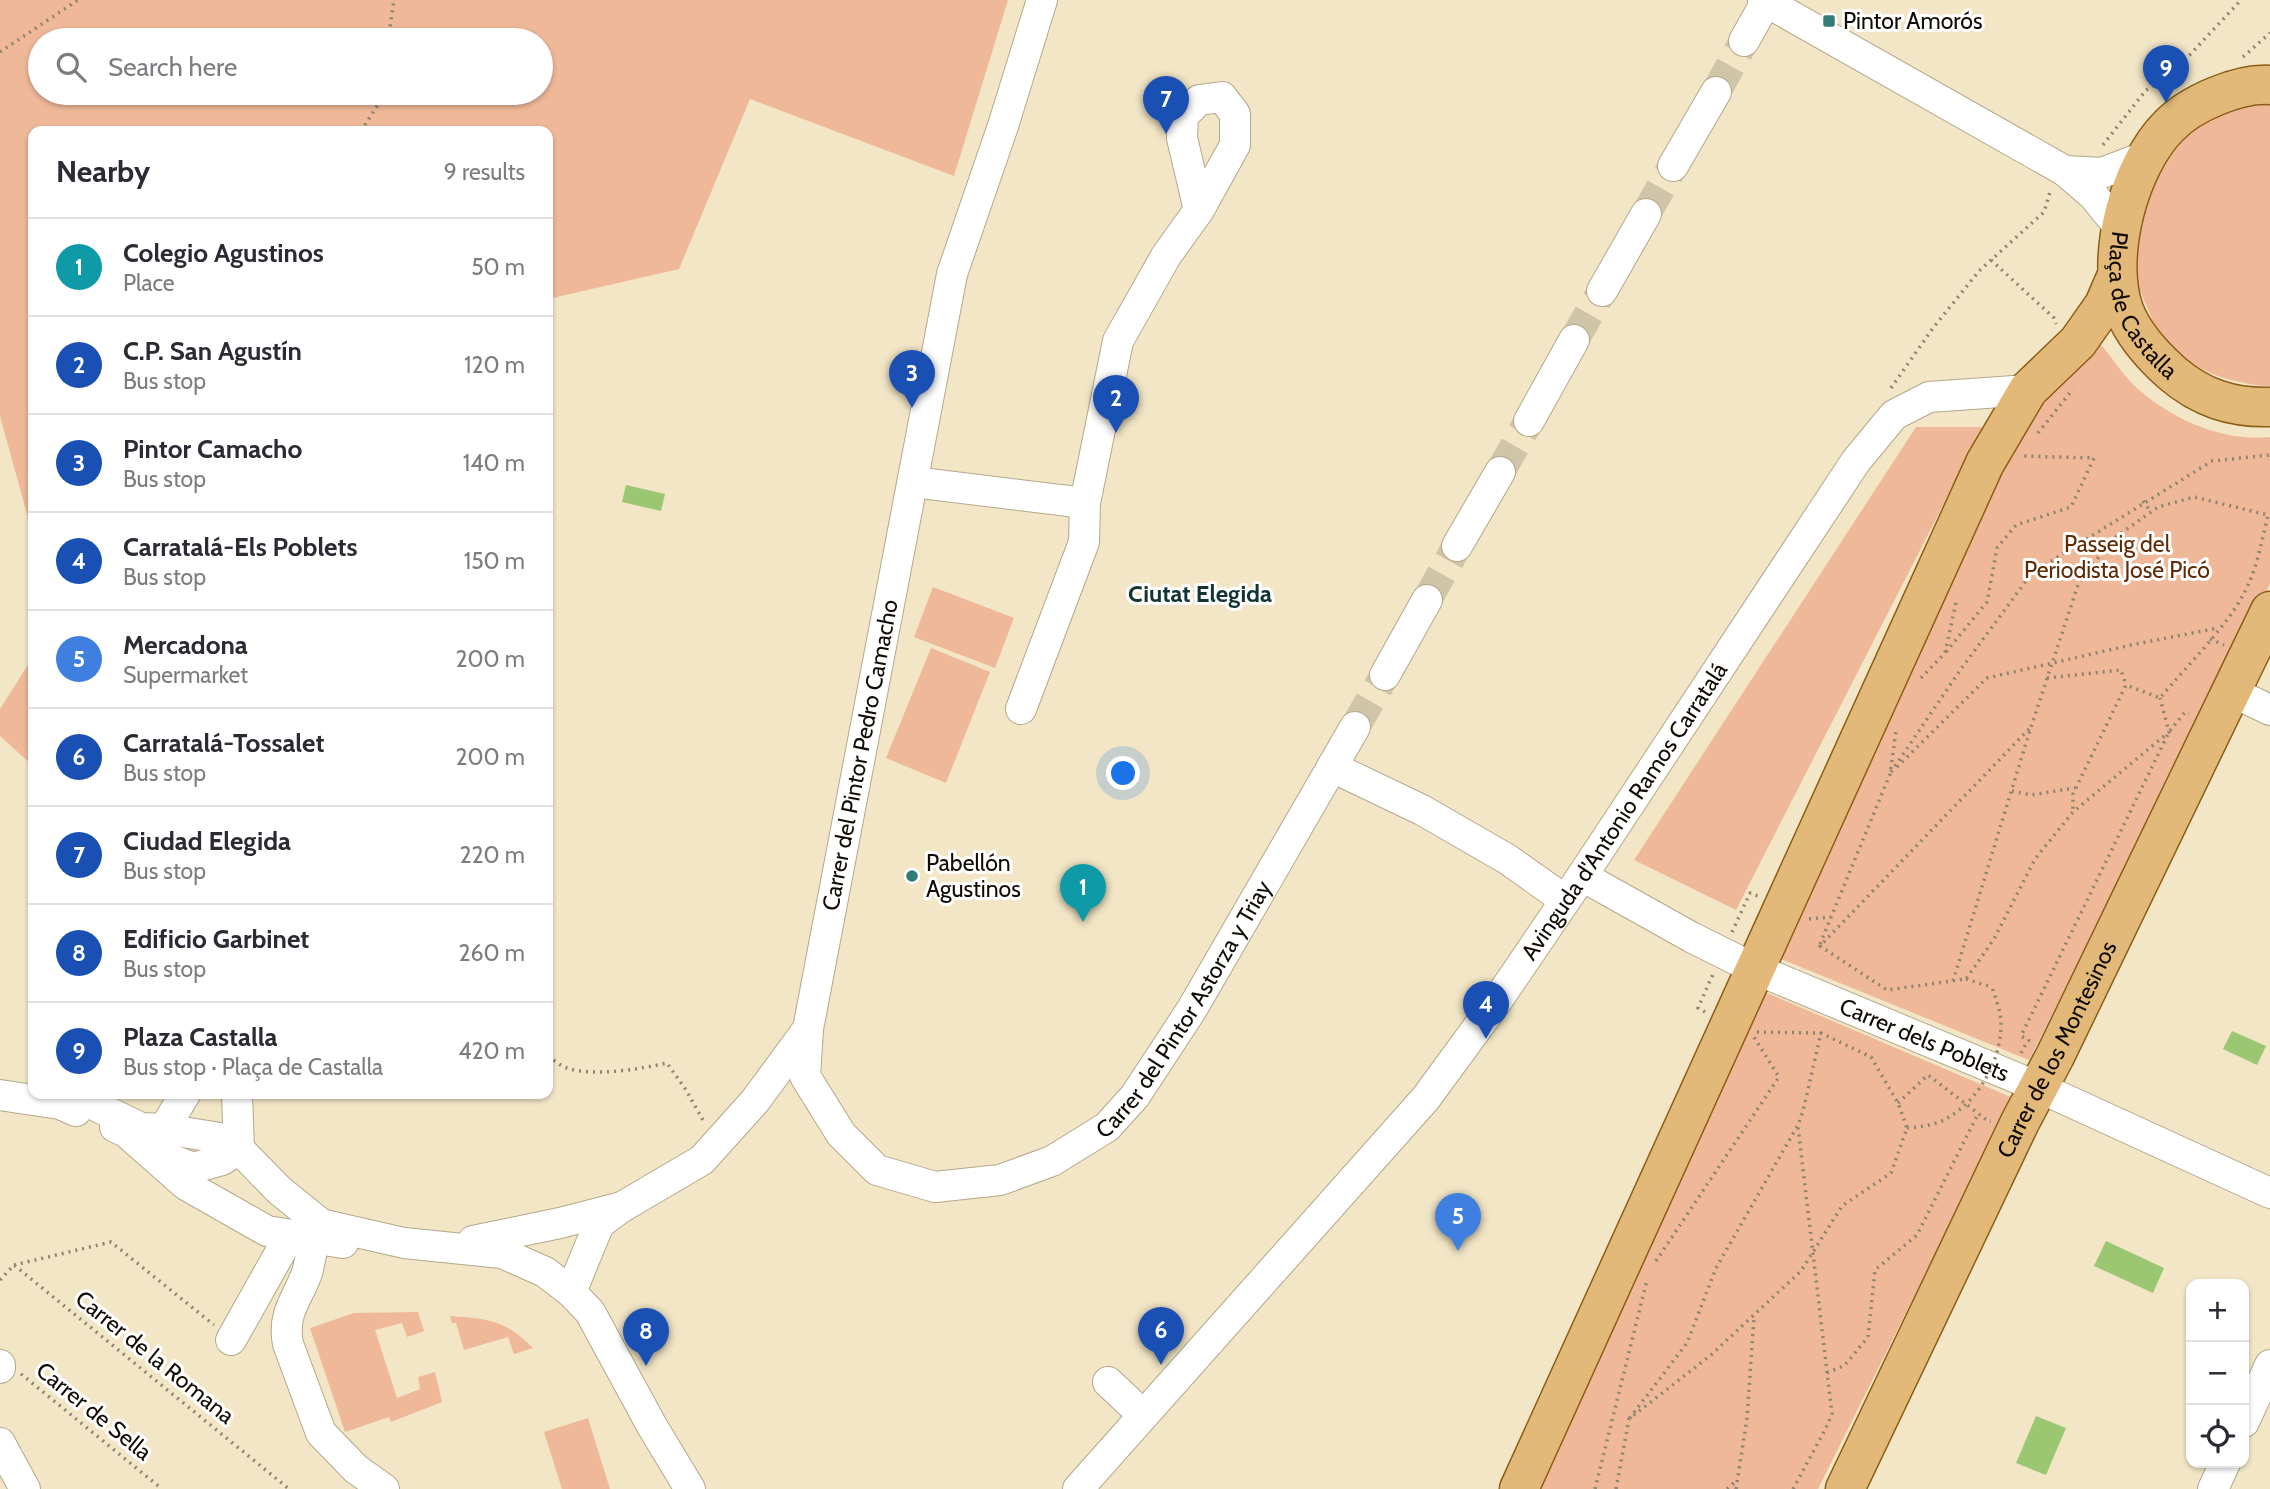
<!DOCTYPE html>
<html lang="en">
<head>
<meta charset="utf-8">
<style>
  :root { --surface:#fff; --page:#f7f7f7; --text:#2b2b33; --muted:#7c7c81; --line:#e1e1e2; --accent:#ea580c }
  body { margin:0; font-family:Cabin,sans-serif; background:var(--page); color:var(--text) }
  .controls { position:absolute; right:21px; bottom:21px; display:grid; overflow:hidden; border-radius:14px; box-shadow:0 2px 5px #0004 }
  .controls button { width:63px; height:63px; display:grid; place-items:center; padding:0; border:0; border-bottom:2px solid var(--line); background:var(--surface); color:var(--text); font:35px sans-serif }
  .you { position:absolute; left:1124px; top:774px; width:24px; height:24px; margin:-18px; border:5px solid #fff; border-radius:50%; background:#1a73e8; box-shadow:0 0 0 10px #1a73e833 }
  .badge { display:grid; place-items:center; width:46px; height:46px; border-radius:50%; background:var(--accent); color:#fff; font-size:23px; font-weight:700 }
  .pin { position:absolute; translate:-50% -58px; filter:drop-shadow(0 2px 4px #0008) }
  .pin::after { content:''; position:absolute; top:37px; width:24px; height:21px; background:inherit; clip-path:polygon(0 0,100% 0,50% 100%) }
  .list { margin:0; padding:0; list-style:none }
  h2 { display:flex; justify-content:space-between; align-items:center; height:91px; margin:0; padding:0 28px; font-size:30px }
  h2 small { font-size:23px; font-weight:400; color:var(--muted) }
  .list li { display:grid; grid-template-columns:46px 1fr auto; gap:21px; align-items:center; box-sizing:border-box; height:98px; padding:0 28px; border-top:2px solid var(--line) }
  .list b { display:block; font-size:26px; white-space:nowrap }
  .list p { margin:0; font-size:23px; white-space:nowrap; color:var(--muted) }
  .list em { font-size:23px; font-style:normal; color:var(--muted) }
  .icon { flex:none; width:38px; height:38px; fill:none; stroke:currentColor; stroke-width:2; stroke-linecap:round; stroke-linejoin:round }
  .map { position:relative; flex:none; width:2270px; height:1489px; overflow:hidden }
  .search { position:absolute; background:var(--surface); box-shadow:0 2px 5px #0004; left:28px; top:28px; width:525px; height:77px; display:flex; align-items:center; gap:18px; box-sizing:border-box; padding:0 24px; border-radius:38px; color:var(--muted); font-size:26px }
  .panel { position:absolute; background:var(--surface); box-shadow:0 2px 5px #0004; left:28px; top:126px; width:525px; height:973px; border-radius:14px }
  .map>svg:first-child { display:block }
  .green { fill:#eeb899; fill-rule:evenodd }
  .water { fill:#9bc773 }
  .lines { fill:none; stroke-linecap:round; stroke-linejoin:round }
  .minor-tunnel { stroke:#d0c5a9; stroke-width:30; stroke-dasharray:30 15; stroke-linecap:butt }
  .minor-casing { stroke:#b3a88a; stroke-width:32 }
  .major-casing { stroke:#8c5e16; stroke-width:41 }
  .path { stroke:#8d846f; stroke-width:3.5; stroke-dasharray:2 5; stroke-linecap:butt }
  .minor { stroke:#fff; stroke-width:30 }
  .major { stroke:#e3b97a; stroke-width:38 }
  .path-bridge { stroke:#8d846f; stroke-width:3.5; stroke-dasharray:2 5; stroke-linecap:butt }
  .poi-dot { fill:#327b78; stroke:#fff; stroke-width:2.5 }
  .labels { text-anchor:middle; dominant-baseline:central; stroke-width:6; stroke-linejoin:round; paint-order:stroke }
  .poi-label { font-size:23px; fill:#0f0b03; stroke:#fff; text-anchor:start }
  .street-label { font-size:23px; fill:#0f0b03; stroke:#fff }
  .park-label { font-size:23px; fill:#602b03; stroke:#fff }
  .neighbourhood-label { font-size:24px; font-weight:bold; fill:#123534; stroke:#fff }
</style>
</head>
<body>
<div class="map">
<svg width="2270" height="1489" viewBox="0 0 2270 1489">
  <rect width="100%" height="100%" fill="#f2e6c6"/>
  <path class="green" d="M 0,0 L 1008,0 L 954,176 L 750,99 L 679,269 L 548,299 L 548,131 L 33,131 L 33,536 L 0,416 ZM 40,40 L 541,40 L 541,93 L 40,93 Z
    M 2270,104 L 2270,386 L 2265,386 C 2225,382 2183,368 2159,333 C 2154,326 2151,316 2148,309 C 2142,296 2136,282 2135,268 C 2134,242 2144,214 2153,190 C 2164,163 2186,131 2213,117 C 2231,108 2251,106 2270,104 Z
    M 2100,344 C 2113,358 2124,377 2139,390 C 2174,420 2223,442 2270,437 L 2270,584 L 2029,1060 L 1781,959 L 1797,905 L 1990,480 L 2037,406 Z
    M 1916,427 L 1983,427 L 1736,910 L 1634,860 Z
    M 933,587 L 1014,618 L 995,668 L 914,637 Z
    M 931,648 L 990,672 L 946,783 L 886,758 Z
    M 33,657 L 33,766 L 0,736 L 0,709 Z
    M 1760,990 L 2013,1098 L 1818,1489 L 1534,1489 Z
    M 418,1312 L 424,1331 L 407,1337 L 402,1323 L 375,1330 L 397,1398 L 420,1389 L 418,1377 L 435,1372 L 442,1402 L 391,1422 L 389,1417 L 345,1432 L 310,1328 L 354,1313 Z
    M 450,1316 C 488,1319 504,1319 533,1348 L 514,1354 L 508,1337 L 464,1350 L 456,1323 L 452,1323 Z
    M 588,1418 L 610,1489 L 562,1489 L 544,1432 Z"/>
  <path class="water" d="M 626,485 L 665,494 L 661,511 L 622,502 Z
    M 2232,1031 L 2266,1046 L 2257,1065 L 2223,1049 Z
    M 2106,1241 L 2164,1268 L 2153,1293 L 2094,1266 Z
    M 2036,1416 L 2066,1428 L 2046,1475 L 2016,1463 Z"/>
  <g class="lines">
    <path class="minor-tunnel" d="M 1716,92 L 1744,41
      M 1646,214 L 1673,166
      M 1574,340 L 1602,291
      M 1500,472 L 1529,421
      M 1427,600 L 1457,546
      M 1355,727 L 1385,675"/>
    <g class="minor-casing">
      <g id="minor">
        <path id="s1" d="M 1042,0 L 1003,126 L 952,274 L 808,1029 L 805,1076 L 841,1134 L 877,1170 L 935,1187 L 1000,1180 L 1052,1161 L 1107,1127 L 1135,1096 L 1192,1009 L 1332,767 L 1422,810 L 1507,859 L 1565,900"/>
        <path d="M 1763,0 L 2065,171 L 2093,195 L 2119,227"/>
        <path d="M 1744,41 L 1766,2"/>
        <path d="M 1673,166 L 1716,92"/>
        <path d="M 2065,171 L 2102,173 L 2149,155"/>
        <path d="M 1602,291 L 1646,214"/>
        <path d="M 1529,421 L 1574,340"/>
        <path d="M 913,482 L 1085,503"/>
        <path d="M 1457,546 L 1500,472"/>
        <path d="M 1385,675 L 1427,600"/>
        <path d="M 2232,692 L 2270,710"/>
        <path d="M 1021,709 L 1084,542 L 1085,503 L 1118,341 L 1166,256 L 1199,210 L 1235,145 L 1235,114 L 1222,97 L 1199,100 L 1183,116 L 1182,138 L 1199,210"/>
        <path d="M 1332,767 L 1355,727"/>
        <path id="s2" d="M 1582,876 L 1691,937 L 1755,969 L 2038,1087 L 2270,1193"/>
        <path d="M 58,1094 L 92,1104 L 141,1128 L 164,1129 L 220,1138 L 239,1149 L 279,1190 L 321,1224 L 404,1243 L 502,1253 L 545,1272 L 571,1292 L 590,1312 L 652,1426 L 690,1489"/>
        <path d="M 0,1095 L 60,1104 L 76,1111"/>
        <path d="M 115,1127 L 126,1132 L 186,1185 L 267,1231 L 343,1243"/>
        <path d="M 164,1129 L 185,1094"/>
        <path d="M 160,1155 L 193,1168 L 222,1160 L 239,1149 L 237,1094"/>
        <path d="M 314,1239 C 312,1250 310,1262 307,1273 C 297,1300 282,1313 288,1344 L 321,1433 L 356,1469 L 384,1489"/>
        <path d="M 473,1241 L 560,1223 L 622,1207"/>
        <path d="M 571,1292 L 599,1224 L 622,1207 L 702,1160 L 755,1101 L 808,1029"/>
        <path d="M 231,1340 L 290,1235"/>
        <path d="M 0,1365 L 0,1368"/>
        <path d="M 1108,1382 L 1143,1415"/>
        <path d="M 2244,1422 L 2270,1365"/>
        <path d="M 0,1443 L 25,1489"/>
        <path id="s3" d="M 1078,1489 L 1426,1098 L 1497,1001 L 1582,876 L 1856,461 L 1894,415 L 1929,397 L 2028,390"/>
        <path d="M 2213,1489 L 2225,1463"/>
      </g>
    </g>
    <g class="major-casing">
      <g id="major">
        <path id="s4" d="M 2270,85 C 2239,83 2191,103 2169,126 C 2129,166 2105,257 2124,310 C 2133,334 2154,357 2172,373 C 2201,398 2232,408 2270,407"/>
        <path d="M 1519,1489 L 1985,463 L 2028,390 L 2078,342 L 2104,305 L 2117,275"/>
        <path id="s5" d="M 1845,1489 L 2020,1122 L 2055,1056 L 2270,611"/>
      </g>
    </g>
    <path class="path" d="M 388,40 L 394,0
      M 0,52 L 78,0
      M 2243,57 L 2270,33
      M 361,131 L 379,103 L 381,93
      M 2103,145 L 2146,90 L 2170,76 L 2241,0
      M 1991,260 L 2054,318 L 2056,324
      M 1891,388 L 1933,328 L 1979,271 L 2044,212 L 2051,189
      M 2038,433 L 2073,389
      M 2143,501 L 2151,512
      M 2210,639 L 2224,645
      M 1946,652 L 1987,602 L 1997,548 L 2016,525 L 2071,507 L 2094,458 L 2022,456
      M 1921,678 L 1945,653 L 1957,598
      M 2047,678 L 2121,670 L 2126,685
      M 2029,729 L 1820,946 L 1887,990 L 1966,979 L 1994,939 L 2035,859 L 2073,812 L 2169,732 L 2160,698
      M 1897,767 L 1987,678 L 2131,645 L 2218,628
      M 1891,772 L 1961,669 L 2032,573 L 2212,461 L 2270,455
      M 2012,791 L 2031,795 L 2075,788
      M 1809,919 L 1831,917
      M 1732,932 L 1750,893 L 1758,896
      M 1820,944 L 1890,774 L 1896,731
      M 1966,979 L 1992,987
      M 1953,981 L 2031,727 L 2079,582 L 2113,539 L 2158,507 L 2194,497 L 2268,515 C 2263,536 2259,558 2251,578 C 2236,619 2188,664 2160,698 L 2126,685 L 2073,794 L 2073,812
      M 1705,1012 L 1698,1008 L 1713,974
      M 1757,1032 L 1821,1033
      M 2030,1041 L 2021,1036 L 2169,732 L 2185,712 L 2189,714
      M 2021,1053 L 2028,1040
      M 548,1056 C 554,1060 560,1066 567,1068 C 594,1077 640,1069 667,1063 L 686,1090 L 704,1122
      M 1898,1103 L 1928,1075 L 1988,1121 L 1991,1121
      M 1656,1261 L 1779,1077 L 1754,1037
      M 14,1265 L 111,1242 L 214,1325
      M 0,1280 L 14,1265 L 289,1489
      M 1827,1373 L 1845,1365 L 1868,1337 L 1875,1270 L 1917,1235 L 1978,1114
      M 21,1374 L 162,1489
      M 1595,1489 L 1647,1280
      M 1616,1489 L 1629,1419 L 1711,1355 L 1801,1271 L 1842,1206 L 1891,1173 L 1907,1128 L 1898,1103 L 1871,1057 L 1821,1033 L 1803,1111 L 1798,1125 L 1716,1268 L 1687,1343 L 1629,1419
      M 1727,1489 L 1736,1481
      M 1736,1489 L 1747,1418 L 1754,1317
      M 1793,1489 L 1825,1430 L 1832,1414 L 1798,1127"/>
    <use href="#minor" class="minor"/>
    <use href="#major" class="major"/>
    <path class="path-bridge" d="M 1907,1128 C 1921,1127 1937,1125 1949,1117 C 1982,1098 2006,1051 2000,1013 C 1998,1005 1995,996 1992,987"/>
  </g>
  <g class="poi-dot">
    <rect x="1822" y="14" width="14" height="14" rx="3.5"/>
    <circle cx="912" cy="876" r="7"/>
  </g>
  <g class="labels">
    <g class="poi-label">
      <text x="1843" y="21">Pintor Amorós</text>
      <text x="926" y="863">Pabellón<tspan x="926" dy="26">Agustinos</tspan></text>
    </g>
    <g class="street-label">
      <text stroke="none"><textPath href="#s4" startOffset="310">Plaça de Castalla</textPath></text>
      <text transform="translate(860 755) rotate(-79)">Carrer del Pintor Pedro Camacho</text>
      <text stroke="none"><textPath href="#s3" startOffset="872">Avinguda d'Antonio Ramos Carratalá</textPath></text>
      <text stroke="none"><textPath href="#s1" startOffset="1610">Carrer del Pintor Astorza y Triay</textPath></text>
      <text stroke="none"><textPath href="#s2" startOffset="380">Carrer dels Poblets</textPath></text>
      <text stroke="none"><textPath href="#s5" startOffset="488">Carrer de los Montesinos</textPath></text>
      <text transform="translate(155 1357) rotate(39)">Carrer de la Romana</text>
      <text transform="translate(94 1411) rotate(39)">Carrer de Sella</text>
    </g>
    <g class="park-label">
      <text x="2117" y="544">Passeig del<tspan x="2117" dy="26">Periodista José Picó</tspan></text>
    </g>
    <g class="neighbourhood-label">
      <text x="1200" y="593">Ciutat Elegida</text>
    </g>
  </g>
</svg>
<div class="controls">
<button>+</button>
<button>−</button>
<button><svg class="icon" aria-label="locate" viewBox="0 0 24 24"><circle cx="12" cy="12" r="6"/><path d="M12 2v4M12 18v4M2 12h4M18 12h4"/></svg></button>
</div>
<div class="you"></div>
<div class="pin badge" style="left:1083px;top:922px;background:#0f9aa8">1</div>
<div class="pin badge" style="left:1116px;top:433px;background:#1a4fb4">2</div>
<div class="pin badge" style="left:912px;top:408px;background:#1a4fb4">3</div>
<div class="pin badge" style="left:1486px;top:1039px;background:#1a4fb4">4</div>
<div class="pin badge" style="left:1458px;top:1251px;background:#3f7fe0">5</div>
<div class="pin badge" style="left:1161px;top:1365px;background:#1a4fb4">6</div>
<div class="pin badge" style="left:1166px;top:134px;background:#1a4fb4">7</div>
<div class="pin badge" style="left:646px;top:1366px;background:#1a4fb4">8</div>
<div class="pin badge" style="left:2166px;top:103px;background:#1a4fb4">9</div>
<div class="search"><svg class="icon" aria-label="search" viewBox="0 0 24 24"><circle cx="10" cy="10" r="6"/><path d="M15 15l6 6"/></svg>Search here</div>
<section class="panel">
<h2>Nearby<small>9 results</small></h2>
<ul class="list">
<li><span class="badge" style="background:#0f9aa8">1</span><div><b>Colegio Agustinos</b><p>Place</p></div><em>50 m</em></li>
<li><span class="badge" style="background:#1a4fb4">2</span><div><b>C.P. San Agustín</b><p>Bus stop</p></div><em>120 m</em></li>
<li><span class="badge" style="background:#1a4fb4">3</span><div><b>Pintor Camacho</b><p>Bus stop</p></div><em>140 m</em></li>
<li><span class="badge" style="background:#1a4fb4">4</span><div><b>Carratalá-Els Poblets</b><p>Bus stop</p></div><em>150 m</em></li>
<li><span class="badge" style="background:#3f7fe0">5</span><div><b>Mercadona</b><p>Supermarket</p></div><em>200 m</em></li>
<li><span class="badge" style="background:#1a4fb4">6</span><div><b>Carratalá-Tossalet</b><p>Bus stop</p></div><em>200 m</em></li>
<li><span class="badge" style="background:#1a4fb4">7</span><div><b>Ciudad Elegida</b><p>Bus stop</p></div><em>220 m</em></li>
<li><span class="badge" style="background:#1a4fb4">8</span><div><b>Edificio Garbinet</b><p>Bus stop</p></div><em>260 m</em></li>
<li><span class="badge" style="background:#1a4fb4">9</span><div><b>Plaza Castalla</b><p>Bus stop · Plaça de Castalla</p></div><em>420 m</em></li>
</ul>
</section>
</div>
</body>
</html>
